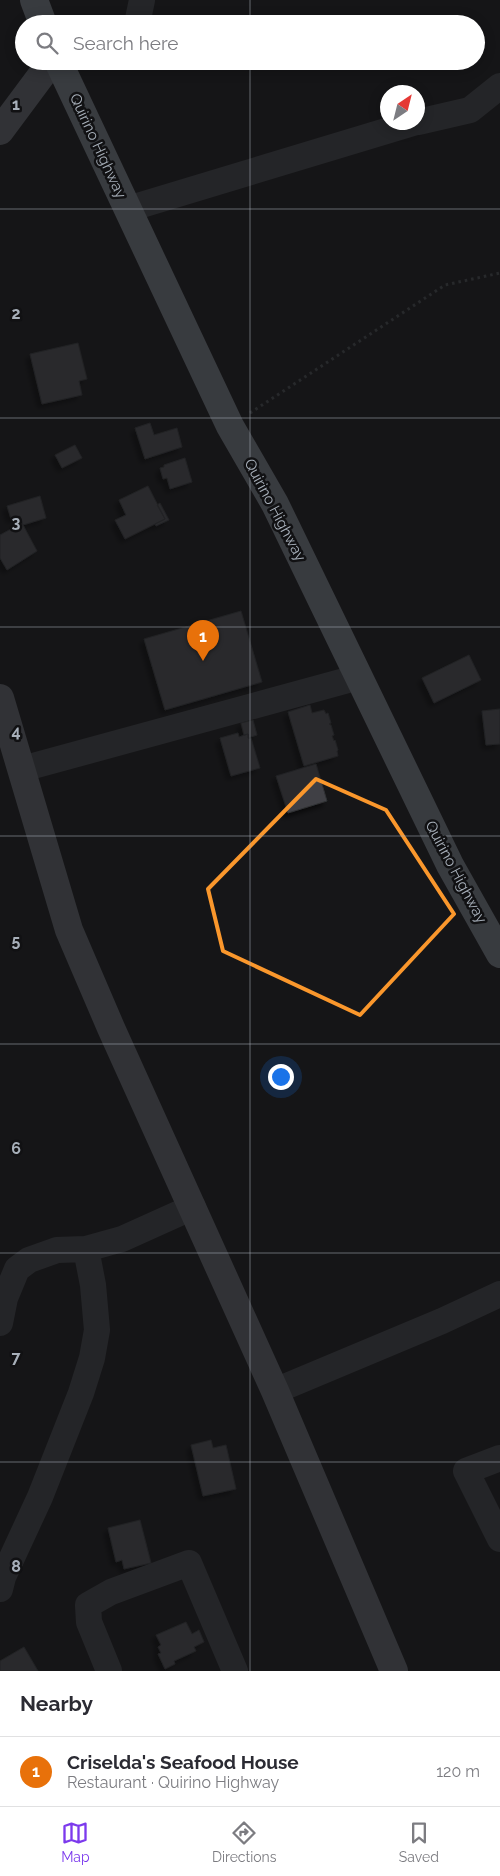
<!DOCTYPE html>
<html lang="en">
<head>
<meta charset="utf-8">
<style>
  :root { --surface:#fff; --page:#f2f2f3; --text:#2b2b33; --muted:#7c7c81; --line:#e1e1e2; --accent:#7c3aed }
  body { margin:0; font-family:Raleway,sans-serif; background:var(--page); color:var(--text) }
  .compass { position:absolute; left:380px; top:85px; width:45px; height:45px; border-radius:50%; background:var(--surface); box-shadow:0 2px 12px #0003; rotate:35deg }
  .you { position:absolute; left:280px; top:1076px; width:18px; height:18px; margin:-12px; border:4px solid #fff; border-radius:50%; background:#1a73e8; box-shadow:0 0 0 8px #1a73e833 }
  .badge { display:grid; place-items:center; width:32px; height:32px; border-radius:50%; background:var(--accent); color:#fff; font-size:16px; font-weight:700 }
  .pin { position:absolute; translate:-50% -41px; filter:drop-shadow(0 1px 2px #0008) }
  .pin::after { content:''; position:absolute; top:26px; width:18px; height:15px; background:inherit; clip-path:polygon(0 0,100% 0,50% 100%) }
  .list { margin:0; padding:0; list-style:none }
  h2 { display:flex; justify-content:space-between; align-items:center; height:65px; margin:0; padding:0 20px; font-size:21px }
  h2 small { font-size:16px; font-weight:400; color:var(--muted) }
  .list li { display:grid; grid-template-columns:32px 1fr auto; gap:15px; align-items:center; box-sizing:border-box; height:70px; padding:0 20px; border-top:1px solid var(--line) }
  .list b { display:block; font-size:19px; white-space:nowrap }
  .list p { margin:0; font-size:16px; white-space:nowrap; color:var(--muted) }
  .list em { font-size:16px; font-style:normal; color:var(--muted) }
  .icon { flex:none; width:28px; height:28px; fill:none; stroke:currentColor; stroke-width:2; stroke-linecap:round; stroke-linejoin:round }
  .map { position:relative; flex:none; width:500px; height:1671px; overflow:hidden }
  .search { position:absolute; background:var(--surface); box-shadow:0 2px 12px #0003; left:15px; right:15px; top:15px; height:55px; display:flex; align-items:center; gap:12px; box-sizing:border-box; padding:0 18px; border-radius:28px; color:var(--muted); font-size:19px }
  .sheet { height:135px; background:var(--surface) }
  nav { display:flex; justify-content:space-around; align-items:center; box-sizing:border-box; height:70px; border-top:1px solid var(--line); background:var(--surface); font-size:14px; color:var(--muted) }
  nav a { display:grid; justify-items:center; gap:2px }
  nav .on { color:var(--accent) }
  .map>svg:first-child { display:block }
  .building { fill:#404145; stroke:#303134; filter:url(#shadow) }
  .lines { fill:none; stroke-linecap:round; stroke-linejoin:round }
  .path { stroke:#3d4044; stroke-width:3; stroke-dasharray:2.5 4; stroke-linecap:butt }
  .minor { stroke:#37393d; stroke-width:26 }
  .major { stroke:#53565c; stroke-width:28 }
  .highway { stroke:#63686f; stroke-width:28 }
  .marked { fill:none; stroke:#fa972c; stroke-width:4; stroke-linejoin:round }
  .grid { fill:none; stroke:#a7afb9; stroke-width:1; stroke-opacity:0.55 }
  .labels { text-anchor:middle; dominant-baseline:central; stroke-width:5; stroke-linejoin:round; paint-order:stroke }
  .street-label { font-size:15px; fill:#a7afb9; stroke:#111113 }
  .grid-label { font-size:16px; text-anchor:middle; font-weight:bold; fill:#a7afb9; stroke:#111113; stroke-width:5; stroke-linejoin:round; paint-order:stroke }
</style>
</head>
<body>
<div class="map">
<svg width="500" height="1671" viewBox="0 0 500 1671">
  <defs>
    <filter id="shadow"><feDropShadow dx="-4.5" dy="4.5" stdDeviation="2.5" flood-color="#0009"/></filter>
  </defs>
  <rect width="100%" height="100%" fill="#161618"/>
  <path class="building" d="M 78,343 L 87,379 L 79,381 L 82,395 L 42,404 L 30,354 Z
    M 150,423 L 154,435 L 177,428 L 182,447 L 145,459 L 135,428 Z
    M 75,445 L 82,458 L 62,468 L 55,455 Z
    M 185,458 L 192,482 L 170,489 L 167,478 L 163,479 L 160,468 L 164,467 L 164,465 Z
    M 148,486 L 165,519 L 125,539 L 115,520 L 126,515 L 119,500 Z
    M 40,496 L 46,518 L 23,525 L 20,516 L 11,519 L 7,506 Z
    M 160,503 L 169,520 L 156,526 L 155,524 L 165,519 L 157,505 Z
    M 22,523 L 37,551 L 7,570 L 0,558 L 0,535 Z
    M 241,611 L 262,682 L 165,710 L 144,639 Z
    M 469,655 L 481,680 L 434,703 L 422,678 Z
    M 310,705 L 312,713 L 324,710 L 326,714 L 328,713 L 331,723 L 329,724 L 331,725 L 334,735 L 332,736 L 334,741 L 335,740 L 338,750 L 337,751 L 338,756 L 304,766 L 288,712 Z
    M 500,709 L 500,744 L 486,745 L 482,711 Z
    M 253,720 L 257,735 L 248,738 L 248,734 L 244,735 L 241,723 Z
    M 238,733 L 239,737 L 248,734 L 249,739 L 251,738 L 260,768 L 231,776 L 220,738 Z
    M 316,764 L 327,801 L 288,813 L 276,776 Z
    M 211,1440 L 213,1448 L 226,1445 L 236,1489 L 203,1496 L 191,1445 Z
    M 140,1520 L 151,1563 L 124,1569 L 122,1560 L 116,1562 L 108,1528 Z
    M 186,1622 L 192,1634 L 199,1630 L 204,1642 L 194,1647 L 196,1651 L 174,1661 L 175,1664 L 165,1669 L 158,1654 L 161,1653 L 158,1647 L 161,1645 L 156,1635 Z
    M 24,1647 L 38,1671 L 0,1671 L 0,1661 Z"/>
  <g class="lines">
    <path class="path" d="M 250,413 L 445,285 L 500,273"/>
    <path class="minor" d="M 137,24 L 142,0
      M 418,122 L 470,110 L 500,86
      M 128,209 L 416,122
      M 22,769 L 359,677
      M 0,1323 L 5,1298 L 17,1269 L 29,1260 L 57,1250 L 86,1249 L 122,1239 L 193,1207
      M 275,1391 L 442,1321 L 500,1294
      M 500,1458 L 466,1471 L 500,1539
      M 0,1589 L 3,1577 L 40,1497 L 81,1393 L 92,1358 L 97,1330 L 93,1285 L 86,1249
      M 109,1671 L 89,1622 L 88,1605 L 111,1592 L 189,1563 L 235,1671"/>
    <path class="major" d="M 0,131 L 52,61
      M 0,698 L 69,930 L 111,1028 L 275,1391 L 394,1671"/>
    <path class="highway" d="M 34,0 L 43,24
      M 58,61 L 230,426 L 275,504 L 450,865 L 500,954"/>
  </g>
  <path d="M0 0H500V1671H0ZM 316,779 L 386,810 L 454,914 L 360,1015 L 223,951 L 208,889 Z" fill="#161618" fill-opacity=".55" fill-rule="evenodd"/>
  <path class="marked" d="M 316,779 L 386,810 L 454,914 L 360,1015 L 223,951 L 208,889 Z"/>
  <path class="grid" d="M 250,0 L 250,24M 250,61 L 250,1671M 0,209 L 500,209M 0,418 L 500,418M 0,627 L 500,627M 0,836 L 500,836M 0,1044 L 500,1044M 0,1253 L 500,1253M 0,1462 L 500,1462"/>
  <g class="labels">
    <g class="street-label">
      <text transform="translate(98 146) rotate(65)">Quirino Highway</text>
      <text transform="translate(275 510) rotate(62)">Quirino Highway</text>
      <text transform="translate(456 872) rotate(62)">Quirino Highway</text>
    </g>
  </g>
  <g class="grid-label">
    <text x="16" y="110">1</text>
    <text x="16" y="319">2</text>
    <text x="16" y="528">3</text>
    <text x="16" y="737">4</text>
    <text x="16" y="946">5</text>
    <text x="16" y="1154">6</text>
    <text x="16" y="1363">7</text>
    <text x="16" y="1572">8</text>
  </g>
</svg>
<svg class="compass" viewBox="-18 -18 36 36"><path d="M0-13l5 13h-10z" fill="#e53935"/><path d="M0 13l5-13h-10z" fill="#7c7c81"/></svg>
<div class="you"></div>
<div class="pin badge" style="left:203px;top:661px;background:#e8710a">1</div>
<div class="search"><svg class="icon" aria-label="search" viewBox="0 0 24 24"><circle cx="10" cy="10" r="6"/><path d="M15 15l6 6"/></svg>Search here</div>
</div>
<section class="sheet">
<h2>Nearby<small></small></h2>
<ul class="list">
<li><span class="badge" style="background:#e8710a">1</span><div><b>Criselda's Seafood House</b><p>Restaurant · Quirino Highway</p></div><em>120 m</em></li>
</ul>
</section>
<nav>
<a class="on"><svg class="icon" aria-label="map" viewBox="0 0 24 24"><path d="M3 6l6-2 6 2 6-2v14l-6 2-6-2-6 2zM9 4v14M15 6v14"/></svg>Map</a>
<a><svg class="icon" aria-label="directions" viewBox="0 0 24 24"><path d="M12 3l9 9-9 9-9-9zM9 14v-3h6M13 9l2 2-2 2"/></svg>Directions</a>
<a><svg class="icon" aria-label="saved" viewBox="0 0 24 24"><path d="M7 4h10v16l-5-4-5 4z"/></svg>Saved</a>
</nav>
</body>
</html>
